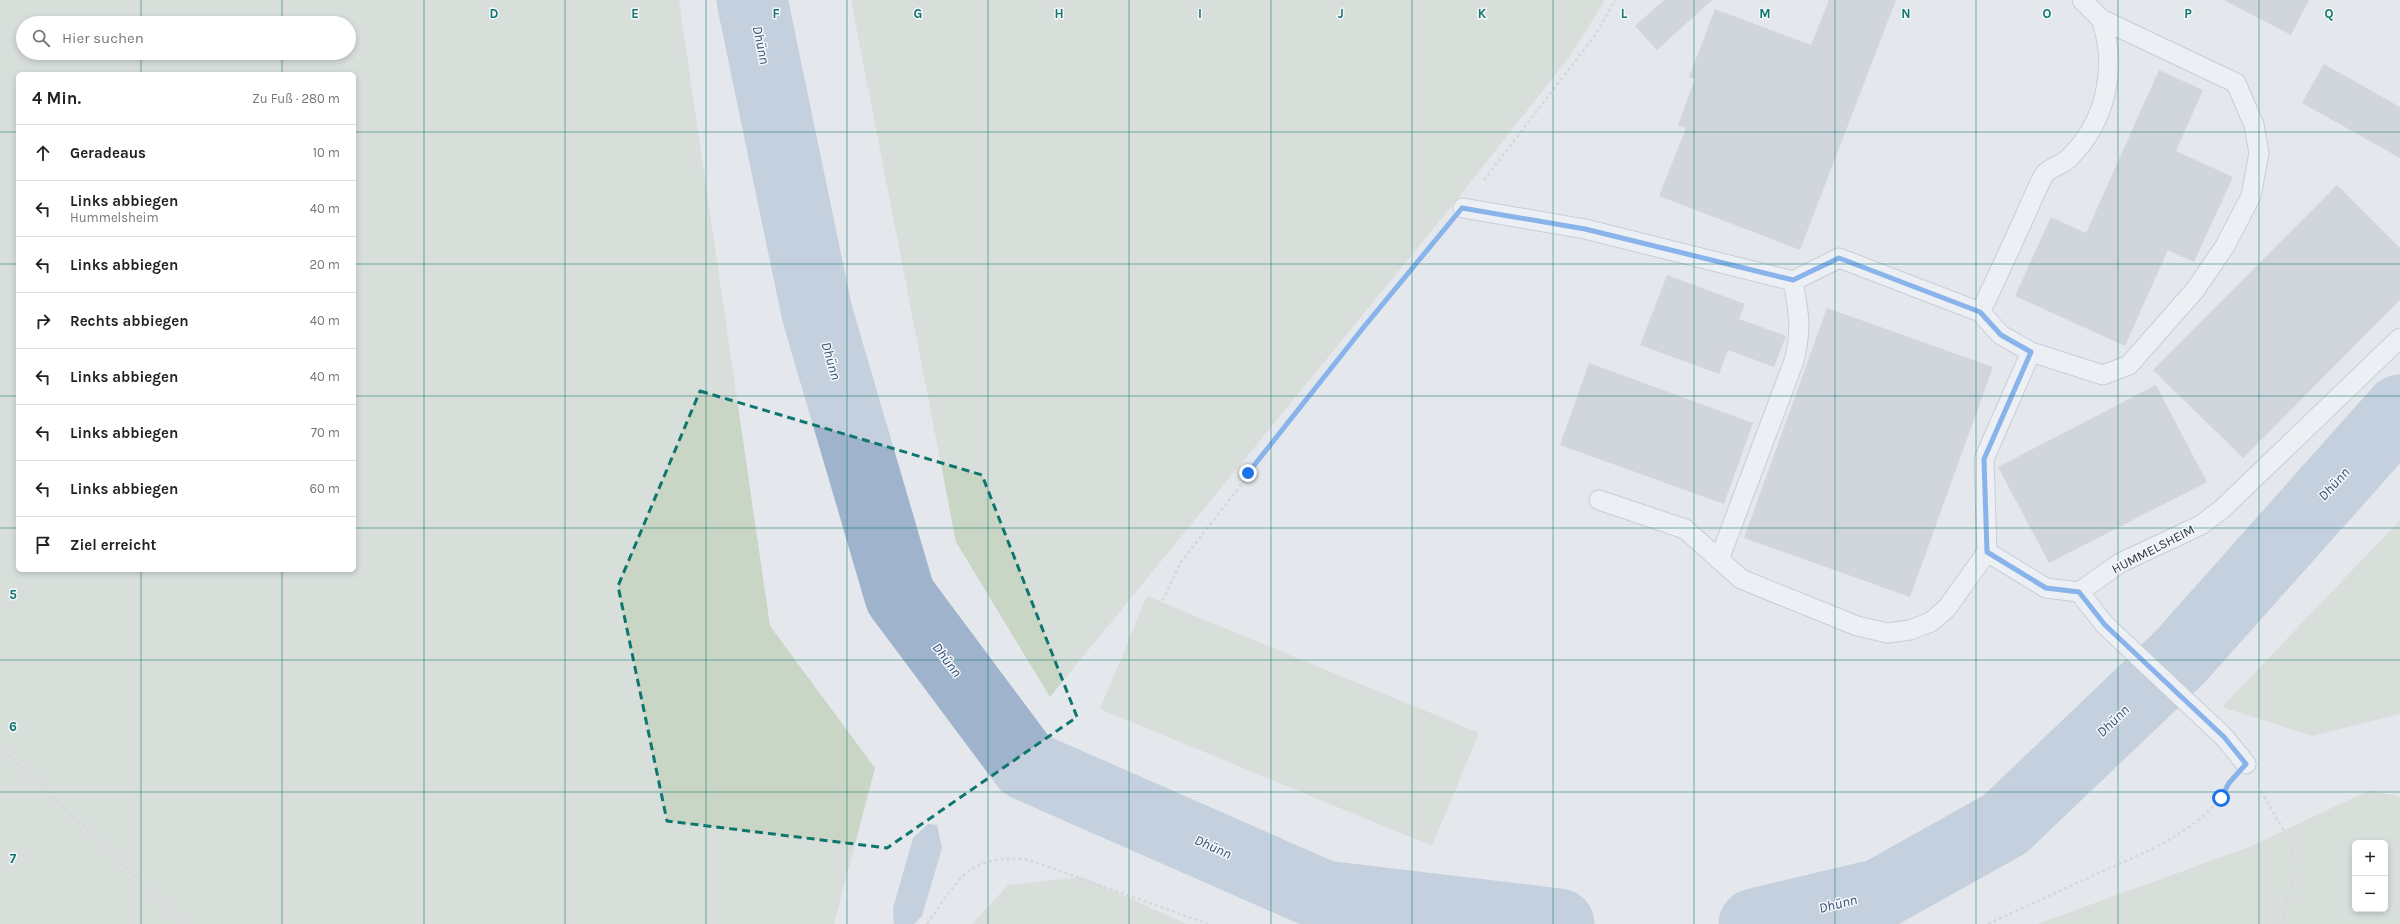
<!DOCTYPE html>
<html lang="de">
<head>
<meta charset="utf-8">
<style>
  :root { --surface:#fff; --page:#f2f2f2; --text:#222; --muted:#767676; --line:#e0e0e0 }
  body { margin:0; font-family:Karla,sans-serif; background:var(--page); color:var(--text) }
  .controls { position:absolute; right:12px; bottom:12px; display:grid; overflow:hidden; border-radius:6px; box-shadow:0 2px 6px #0003 }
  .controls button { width:36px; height:36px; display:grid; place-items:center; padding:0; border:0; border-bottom:1px solid var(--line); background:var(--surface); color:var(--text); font:20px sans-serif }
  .stop { position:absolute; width:12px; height:12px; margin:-9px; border:3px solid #1a73e8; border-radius:50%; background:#fff }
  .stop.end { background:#1a73e8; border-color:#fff; box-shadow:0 1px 4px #0008 }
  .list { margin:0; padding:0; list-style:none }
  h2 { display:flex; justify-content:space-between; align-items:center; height:52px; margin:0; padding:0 16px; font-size:17px }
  h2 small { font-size:13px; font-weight:400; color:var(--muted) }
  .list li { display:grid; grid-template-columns:26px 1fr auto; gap:12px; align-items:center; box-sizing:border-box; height:56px; padding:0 16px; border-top:1px solid var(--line) }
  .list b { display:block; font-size:15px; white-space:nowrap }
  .list p { margin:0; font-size:13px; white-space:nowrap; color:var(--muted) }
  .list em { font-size:13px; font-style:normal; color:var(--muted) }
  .icon { flex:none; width:22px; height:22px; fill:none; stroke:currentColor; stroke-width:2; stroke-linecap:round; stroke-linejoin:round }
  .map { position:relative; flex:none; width:2400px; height:924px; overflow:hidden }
  .search { position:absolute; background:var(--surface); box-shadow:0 2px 6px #0003; left:16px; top:16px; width:340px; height:44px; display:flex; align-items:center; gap:10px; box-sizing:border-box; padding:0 14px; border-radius:22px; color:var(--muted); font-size:15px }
  .panel { position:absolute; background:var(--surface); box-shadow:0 2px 6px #0003; left:16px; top:72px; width:340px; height:500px; border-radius:6px }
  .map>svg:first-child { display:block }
  .green { fill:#c9d6c5; fill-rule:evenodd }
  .water { fill:#9fb4cc }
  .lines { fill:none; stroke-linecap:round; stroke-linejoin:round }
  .river { stroke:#9fb4cc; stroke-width:71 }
  .building { fill:#bbc0ca }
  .service-casing { stroke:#a9aeb7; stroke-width:21 }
  .path { stroke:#c2c5cb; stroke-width:2.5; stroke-dasharray:3 3; stroke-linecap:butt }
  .service { stroke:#f7f8fa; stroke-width:19 }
  .route { stroke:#1a73e8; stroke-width:5 }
  .marked { fill:none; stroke:#0f766e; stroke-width:3; stroke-dasharray:8 5; stroke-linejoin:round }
  .grid { fill:none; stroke:#0f766e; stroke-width:1; stroke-opacity:0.55 }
  .labels { text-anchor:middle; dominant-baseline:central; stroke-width:3; stroke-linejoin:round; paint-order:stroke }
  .street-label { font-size:13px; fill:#2b3445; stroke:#f4f6f9 }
  .water-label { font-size:14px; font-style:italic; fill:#34527a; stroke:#f4f6f9 }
  .grid-label { font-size:13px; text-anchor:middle; font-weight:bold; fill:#0f766e; stroke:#f4f6f9; stroke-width:3; stroke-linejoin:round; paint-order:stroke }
</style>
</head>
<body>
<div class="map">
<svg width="2400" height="924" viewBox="0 0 2400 924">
  <rect width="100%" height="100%" fill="#e4e7ec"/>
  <path class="green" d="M 0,0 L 679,0 L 770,626 L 875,768 L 834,924 L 0,924 ZM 23,23 L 349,23 L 349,53 L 23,53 ZM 18,74 L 354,74 L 354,570 L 18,570 Z
    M 851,0 L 1605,0 L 1570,56 L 1451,207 L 1050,697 L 956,542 Z
    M 2400,520 L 2400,714 L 2312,736 L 2222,707 Z
    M 1147,596 L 1479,733 L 1432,846 L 1100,709 Z
    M 2370,790 L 2400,797 L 2400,924 L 2037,924 L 2249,847 ZM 2355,843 L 2385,843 L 2385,909 L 2355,909 Z
    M 1082,877 L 1187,924 L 972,924 L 1008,885 Z"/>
  <path class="water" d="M 928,824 L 937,825 L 942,848 L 922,916 L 914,924 L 894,924 L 893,908 L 913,838 Z"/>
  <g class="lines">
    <path class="river" d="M 752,0 L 817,313 L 900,596 L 1026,765 L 1324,896 L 1559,924
      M 1754,924 L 1880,894 L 2005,824 L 2180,657 L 2400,410"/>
  </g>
  <path class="building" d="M 1664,0 L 1712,0 L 1657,50 L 1635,26 Z
    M 1829,0 L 1896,0 L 1800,250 L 1659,196 L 1686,128 L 1678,125 L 1695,79 L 1689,77 L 1715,9 L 1811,45 Z
    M 2224,0 L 2309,0 L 2291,35 Z
    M 2324,64 L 2400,107 L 2400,158 L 2302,103 Z
    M 2159,70 L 2203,90 L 2176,151 L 2233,177 L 2194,262 L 2168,250 L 2125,346 L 2015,296 L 2051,217 L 2086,233 Z
    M 2337,185 L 2400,248 L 2400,300 L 2243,458 L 2153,370 Z
    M 1667,275 L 1745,304 L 1739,319 L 1786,336 L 1774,367 L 1728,350 L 1719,374 L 1640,345 Z
    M 1827,308 L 1993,367 L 1910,597 L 1744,538 Z
    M 1589,363 L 1753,423 L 1724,504 L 1560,445 Z
    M 2156,385 L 2207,482 L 2049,563 L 1998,467 Z"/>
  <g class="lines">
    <g class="service-casing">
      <path id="service" d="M 2082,0 L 2101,19 L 2236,83 L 2254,125 L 2259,153 L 2251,196 L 2225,246 L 2195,290 L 2129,365 L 2103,375 L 2031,352 L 2001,335 L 1980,312 C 1996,281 2010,248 2025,216 C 2031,202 2037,188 2044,175 C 2048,168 2063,165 2069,158 C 2106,122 2118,67 2101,19
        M 1463,208 L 1585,229 L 1793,281 L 1839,258 L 1980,312
        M 2031,352 L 1984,459 L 1987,552 L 2046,588 L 2079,592
        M 1599,500 L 1685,529 L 1741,579 L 1857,626 L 1888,633 L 1910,630 L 1931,622 L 1947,608 L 1987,552
        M 1719,560 L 1794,361 C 1802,329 1799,313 1793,281
        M 2079,592 L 2120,563 L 2201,525 L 2222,509 L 2400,338
        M 2079,592 L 2105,625 L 2224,737 L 2246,764"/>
    </g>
    <path class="path" d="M 1484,180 L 1596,34 L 1615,0
      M 1160,606 L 1181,562 L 1363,328 L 1443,231
      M 0,746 L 185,924
      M 2261,791 L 2292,845 L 2295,870 L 2282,924
      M 927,924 C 959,879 968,853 1029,860 L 1208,924
      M 1988,924 C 2022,908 2056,893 2090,877 C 2137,855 2200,834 2227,787"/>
    <use href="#service" class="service"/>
  </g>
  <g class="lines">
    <path class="route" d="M 1248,473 L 1363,328 L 1462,208 L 1585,229 L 1793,280 L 1839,258 L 1980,312 L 2001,335 L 2031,352 L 1984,459 L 1987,552 L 2046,588 L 2079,592 L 2105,625 L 2224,737 L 2246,764 L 2229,783 L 2221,798"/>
  </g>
  <path d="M0 0H2400V924H0ZM 700,391 L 982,475 L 1077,717 L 887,848 L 667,821 L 618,586 Z" fill="#e4e7ec" fill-opacity=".55" fill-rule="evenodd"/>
  <path class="marked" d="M 700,391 L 982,475 L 1077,717 L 887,848 L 667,821 L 618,586 Z"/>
  <path class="grid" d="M 141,0 L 141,23M 282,0 L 282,23M 424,0 L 424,924M 565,0 L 565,924M 706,0 L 706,924M 847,0 L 847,924M 988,0 L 988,924M 1129,0 L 1129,924M 1271,0 L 1271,924M 1412,0 L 1412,924M 1553,0 L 1553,924M 1694,0 L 1694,924M 1835,0 L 1835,924M 1976,0 L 1976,924M 2118,0 L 2118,924M 2259,0 L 2259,924M 141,53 L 141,74M 282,53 L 282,74M 0,132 L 18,132M 354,132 L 2400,132M 0,264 L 18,264M 354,264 L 2400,264M 0,396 L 18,396M 354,396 L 2400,396M 0,528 L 18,528M 354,528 L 2400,528M 141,570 L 141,924M 282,570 L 282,924M 0,660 L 2400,660M 0,792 L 2400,792"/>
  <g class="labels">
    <g class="street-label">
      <text transform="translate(2153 549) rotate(-27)">HUMMELSHEIM</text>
    </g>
    <g class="water-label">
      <text transform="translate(761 45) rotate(78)">Dhünn</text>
      <text transform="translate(831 361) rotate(74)">Dhünn</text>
      <text transform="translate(2334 484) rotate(-48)">Dhünn</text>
      <text transform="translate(947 660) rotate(53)">Dhünn</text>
      <text transform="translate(2113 721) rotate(-44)">Dhünn</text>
      <text transform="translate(1213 847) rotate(24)">Dhünn</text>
      <text transform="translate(1838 904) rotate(-14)">Dhünn</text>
    </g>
  </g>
  <g class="grid-label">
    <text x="494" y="18">D</text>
    <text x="635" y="18">E</text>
    <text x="776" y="18">F</text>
    <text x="918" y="18">G</text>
    <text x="1059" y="18">H</text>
    <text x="1200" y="18">I</text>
    <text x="1341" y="18">J</text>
    <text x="1482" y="18">K</text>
    <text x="1624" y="18">L</text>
    <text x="1765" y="18">M</text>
    <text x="1906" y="18">N</text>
    <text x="2047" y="18">O</text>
    <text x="2188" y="18">P</text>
    <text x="2329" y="18">Q</text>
    <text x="13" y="599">5</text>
    <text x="13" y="731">6</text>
    <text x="13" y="863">7</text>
  </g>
</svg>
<div class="controls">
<button>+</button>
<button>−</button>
</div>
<div class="stop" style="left:2221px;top:798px"></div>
<div class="stop end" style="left:1248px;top:473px"></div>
<div class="search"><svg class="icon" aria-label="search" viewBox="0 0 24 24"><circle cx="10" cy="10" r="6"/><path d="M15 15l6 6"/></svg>Hier suchen</div>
<section class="panel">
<h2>4 Min.<small>Zu Fuß · 280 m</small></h2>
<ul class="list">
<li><svg class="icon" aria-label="ahead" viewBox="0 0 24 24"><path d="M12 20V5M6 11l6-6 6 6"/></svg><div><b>Geradeaus</b></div><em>10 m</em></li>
<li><svg class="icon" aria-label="left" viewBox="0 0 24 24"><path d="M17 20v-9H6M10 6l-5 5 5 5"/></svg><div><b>Links abbiegen</b><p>Hummelsheim</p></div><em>40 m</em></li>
<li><svg class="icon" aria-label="left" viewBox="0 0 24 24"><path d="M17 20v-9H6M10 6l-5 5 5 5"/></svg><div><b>Links abbiegen</b></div><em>20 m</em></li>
<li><svg class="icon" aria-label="right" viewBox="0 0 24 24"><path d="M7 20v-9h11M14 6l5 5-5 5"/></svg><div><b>Rechts abbiegen</b></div><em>40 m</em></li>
<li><svg class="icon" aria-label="left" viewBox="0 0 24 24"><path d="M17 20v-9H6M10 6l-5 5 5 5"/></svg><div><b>Links abbiegen</b></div><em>40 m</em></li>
<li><svg class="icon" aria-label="left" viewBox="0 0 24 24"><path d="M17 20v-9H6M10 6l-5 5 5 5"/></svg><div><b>Links abbiegen</b></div><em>70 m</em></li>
<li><svg class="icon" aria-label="left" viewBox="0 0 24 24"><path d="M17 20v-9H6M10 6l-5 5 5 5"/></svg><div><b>Links abbiegen</b></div><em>60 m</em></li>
<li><svg class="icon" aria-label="arrive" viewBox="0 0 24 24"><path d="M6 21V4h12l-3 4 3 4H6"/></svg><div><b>Ziel erreicht</b></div></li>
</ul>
</section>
</div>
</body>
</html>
